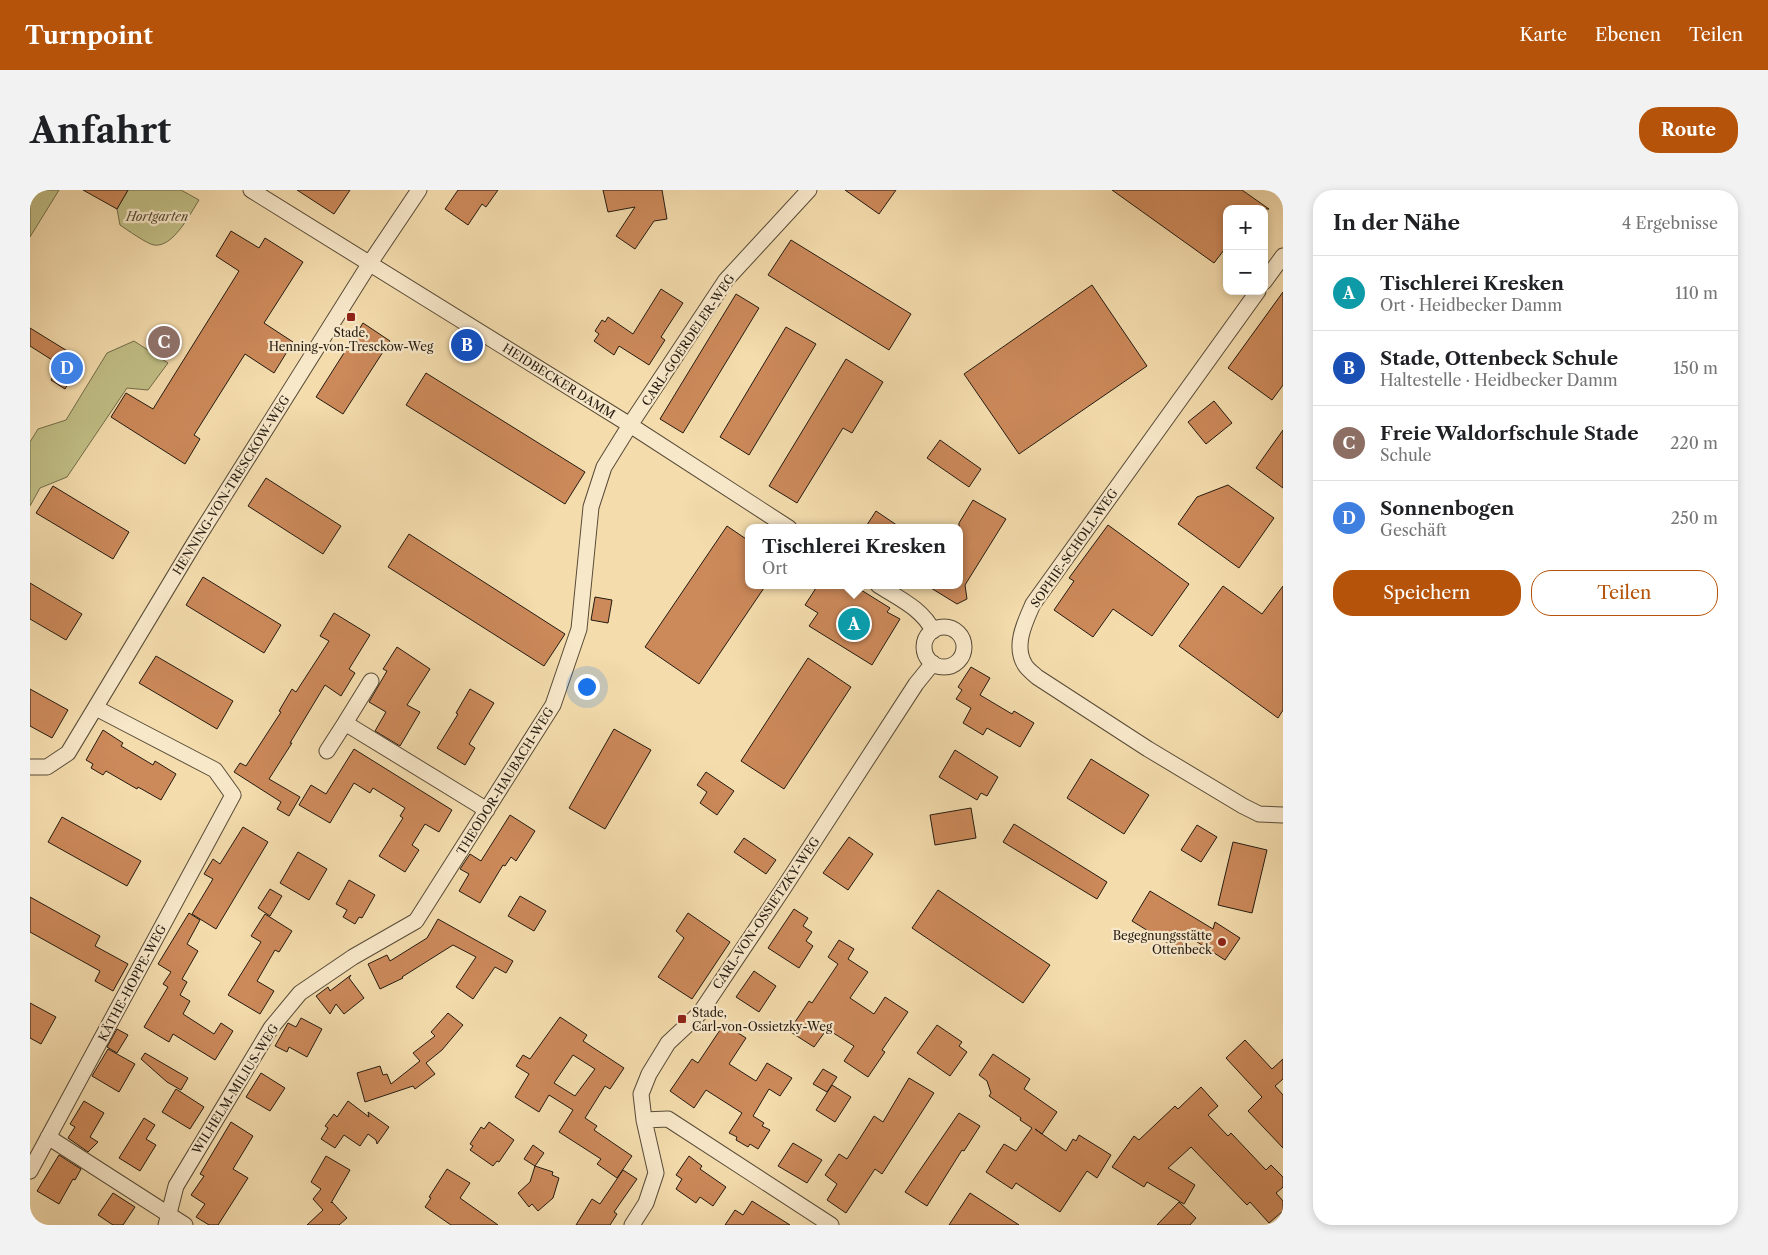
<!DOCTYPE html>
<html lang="de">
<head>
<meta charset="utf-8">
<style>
  :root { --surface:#fff; --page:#f2f2f2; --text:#202124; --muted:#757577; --line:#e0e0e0; --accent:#b45309 }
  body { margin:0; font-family:"Libre Caslon Text",serif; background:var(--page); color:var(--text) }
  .controls { position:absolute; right:15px; top:15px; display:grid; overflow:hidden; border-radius:10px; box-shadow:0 2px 8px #0003 }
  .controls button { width:45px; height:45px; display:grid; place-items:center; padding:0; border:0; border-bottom:1px solid var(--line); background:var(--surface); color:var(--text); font:25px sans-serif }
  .you { position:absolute; left:556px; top:496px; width:18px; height:18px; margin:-12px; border:4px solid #fff; border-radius:50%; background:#1a73e8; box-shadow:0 0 0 8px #1a73e833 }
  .badge { display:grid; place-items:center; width:32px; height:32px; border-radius:50%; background:var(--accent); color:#fff; font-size:16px; font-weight:700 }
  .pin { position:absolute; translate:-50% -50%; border:2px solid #fff; box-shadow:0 1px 5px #0006 }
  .popup { position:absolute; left:715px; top:334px; width:218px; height:65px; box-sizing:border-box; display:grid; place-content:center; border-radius:10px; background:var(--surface); filter:drop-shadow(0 1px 4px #0005); font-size:16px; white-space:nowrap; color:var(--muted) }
  .popup b { font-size:19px; color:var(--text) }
  .popup::after { content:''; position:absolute; left:50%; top:100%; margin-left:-10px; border:10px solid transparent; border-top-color:var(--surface) }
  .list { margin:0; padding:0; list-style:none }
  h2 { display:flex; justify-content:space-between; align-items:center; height:65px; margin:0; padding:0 20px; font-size:21px }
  h2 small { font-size:16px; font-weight:400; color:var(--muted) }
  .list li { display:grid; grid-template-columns:32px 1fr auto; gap:15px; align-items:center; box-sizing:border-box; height:75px; padding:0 20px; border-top:1px solid var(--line) }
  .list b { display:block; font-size:19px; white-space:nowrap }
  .list p { margin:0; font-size:16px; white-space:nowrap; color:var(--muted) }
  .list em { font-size:16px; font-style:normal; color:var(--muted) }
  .actions { display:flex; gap:10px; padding:15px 20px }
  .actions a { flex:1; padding:11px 0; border:1px solid var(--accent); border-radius:20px; text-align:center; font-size:18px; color:var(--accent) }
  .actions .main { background:var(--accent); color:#fff }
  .map { position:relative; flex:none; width:1253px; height:1035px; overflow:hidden; border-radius:20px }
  header { display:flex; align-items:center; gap:30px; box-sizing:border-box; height:70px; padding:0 25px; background:var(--accent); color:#fff }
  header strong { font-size:24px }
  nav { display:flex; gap:28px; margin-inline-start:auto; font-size:18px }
  .intro { display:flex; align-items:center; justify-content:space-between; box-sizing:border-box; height:120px; padding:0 30px }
  h1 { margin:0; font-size:35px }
  .button { padding:12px 22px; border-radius:20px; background:var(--accent); color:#fff; font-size:18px; font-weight:700 }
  main { display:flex; gap:30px; padding:0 30px }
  aside { flex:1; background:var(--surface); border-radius:20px; box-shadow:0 2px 8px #0003 }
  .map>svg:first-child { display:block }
  .green { fill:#c1bf86; stroke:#726d4b }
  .building { fill:#cc895a; stroke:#241b10; fill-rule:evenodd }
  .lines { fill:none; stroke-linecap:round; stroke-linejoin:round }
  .street-casing { stroke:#584b37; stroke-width:17 }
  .street { stroke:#f8e8ca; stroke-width:15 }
  .poi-dot { fill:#8f2418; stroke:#f8e8ca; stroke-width:2 }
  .labels { text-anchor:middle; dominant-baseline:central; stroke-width:4.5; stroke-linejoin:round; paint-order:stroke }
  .park-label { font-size:12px; font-style:italic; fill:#534c33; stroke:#f8e8ca }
  .poi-label { font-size:12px; fill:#241b10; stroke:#f8e8ca }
  .street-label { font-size:12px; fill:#241b10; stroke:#f8e8ca }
</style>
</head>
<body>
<header>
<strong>Turnpoint</strong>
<nav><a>Karte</a><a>Ebenen</a><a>Teilen</a></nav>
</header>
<div class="intro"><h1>Anfahrt</h1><a class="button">Route</a></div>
<main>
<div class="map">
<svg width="1253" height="1035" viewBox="0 0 1253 1035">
  <rect width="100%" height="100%" fill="#f4dcad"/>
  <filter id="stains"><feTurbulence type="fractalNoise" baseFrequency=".004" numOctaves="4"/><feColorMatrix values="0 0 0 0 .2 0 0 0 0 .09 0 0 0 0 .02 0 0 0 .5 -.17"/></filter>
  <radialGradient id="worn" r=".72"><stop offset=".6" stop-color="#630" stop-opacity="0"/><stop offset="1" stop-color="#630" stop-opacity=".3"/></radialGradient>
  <path class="green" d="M 0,0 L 29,0 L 0,47 Z
    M 98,0 L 151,0 L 169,10 C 160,24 143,58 124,55 C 117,54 96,39 90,35 L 87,19 Z
    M 104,151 L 138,173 L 118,200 L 97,198 L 37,287 L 10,298 L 0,316 L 0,252 L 8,239 L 36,230 L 77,163 Z"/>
  <path class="building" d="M 53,0 L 98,0 L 87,19 Z
    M 267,0 L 320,0 L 304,24 Z
    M 428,0 L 468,0 L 456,17 L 452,14 L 438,35 L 415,19 Z
    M 573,0 L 632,0 L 637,29 L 624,31 L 605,59 L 586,46 L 605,17 L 578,22 Z
    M 815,0 L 866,0 L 849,24 Z
    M 1082,0 L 1212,0 L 1239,19 L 1197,19 L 1197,56 L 1184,73 Z
    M 201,41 L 229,58 L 235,48 L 273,72 L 234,133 L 263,152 L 244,183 L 215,164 L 164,245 L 170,249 L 155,274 L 81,227 L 96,203 L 123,219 L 209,81 L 186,66 Z
    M 761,50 L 881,124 L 859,160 L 738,85 Z
    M 1062,95 L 1117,176 L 989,264 L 934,184 Z
    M 631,99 L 653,113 L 631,147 L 635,150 L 619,175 L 589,156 L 584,165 L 564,151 L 569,144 L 565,141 L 572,130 L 575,132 L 578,127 L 603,144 Z
    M 1253,102 L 1253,195 L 1242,210 L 1198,178 Z
    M 706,104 L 729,118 L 653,243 L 630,229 Z
    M 333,133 L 360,151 L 313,224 L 286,207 Z
    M 756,137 L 786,154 L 719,265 L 690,247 Z
    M 0,138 L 52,170 L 35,199 L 21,190 L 30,175 L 0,156 Z
    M 816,169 L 853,192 L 822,243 L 813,238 L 767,313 L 739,296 Z
    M 396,183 L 555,282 L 535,314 L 376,215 Z
    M 1184,211 L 1202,233 L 1176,254 L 1158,232 Z
    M 1253,240 L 1253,298 L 1226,278 Z
    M 910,250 L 951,279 L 939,297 L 897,268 Z
    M 236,288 L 311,336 L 293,364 L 218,316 Z
    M 1198,295 L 1244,328 L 1209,378 L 1148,334 L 1167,307 Z
    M 23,296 L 99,342 L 83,369 L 6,323 Z
    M 943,310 L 976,329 L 935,395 L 937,409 L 927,414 L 896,395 L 929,395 L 929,333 Z
    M 846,321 L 871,338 L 835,338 Z
    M 1078,335 L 1159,394 L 1122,446 L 1083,419 L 1063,447 L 1024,420 L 1044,391 L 1039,388 Z
    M 697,336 L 719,351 L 719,395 L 736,395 L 669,494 L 615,457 Z
    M 379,344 L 535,444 L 514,476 L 358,377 Z
    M 173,387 L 251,435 L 234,463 L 156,415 Z
    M 0,393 L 52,424 L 36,450 L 0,429 Z
    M 788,395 L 823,395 L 860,418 L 857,422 L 870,429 L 842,475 L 779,436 L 788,423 L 775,415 Z
    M 1193,396 L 1232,424 L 1253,396 L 1253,520 L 1248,528 L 1149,456 Z
    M 565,407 L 582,410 L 578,433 L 561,430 Z
    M 304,423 L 340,445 L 319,479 L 325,483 L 311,506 L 295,495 L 260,553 L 262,553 L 239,589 L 270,607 L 259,626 L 247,619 L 251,612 L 204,582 L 210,573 L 216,576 L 251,522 L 249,521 L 262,499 L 266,502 L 299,451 L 290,446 Z
    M 367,457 L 400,479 L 377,515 L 390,522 L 370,556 L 345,541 L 356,522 L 339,512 L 357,481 L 353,479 Z
    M 126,466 L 203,511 L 187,539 L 109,493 Z
    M 778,468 L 821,497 L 754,599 L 711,571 Z
    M 941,477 L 960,488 L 950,505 L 982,524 L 984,521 L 1004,533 L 990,557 L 957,538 L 953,545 L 933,533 L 941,518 L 926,509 L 932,500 L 928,497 Z
    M 0,499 L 38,520 L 22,548 L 0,536 Z
    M 440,499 L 464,513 L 439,554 L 445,558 L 435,575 L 407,558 L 428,524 L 426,523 Z
    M 584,539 L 621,560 L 575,639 L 539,618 Z
    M 73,540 L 93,553 L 91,556 L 123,575 L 125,571 L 146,584 L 131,610 L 108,597 L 107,599 L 76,581 L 73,585 L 61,578 L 63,574 L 56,570 Z
    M 324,559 L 422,620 L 409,642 L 395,634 L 382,655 L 389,660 L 375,682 L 349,666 L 373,628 L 370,626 L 375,618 L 343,598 L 340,603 L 324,593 L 300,633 L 269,615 L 281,595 L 296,604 Z
    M 925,560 L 968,587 L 957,606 L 951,603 L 947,610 L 909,587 Z
    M 1061,569 L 1119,605 L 1094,644 L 1037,608 Z
    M 676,582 L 704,601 L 687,625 L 670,613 L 677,602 L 667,595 Z
    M 941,618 L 946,648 L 905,655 L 900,625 Z
    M 480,625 L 505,641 L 486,671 L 481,667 L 475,676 L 473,675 L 450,713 L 429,701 L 439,684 L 430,679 L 440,664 L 451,671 Z
    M 32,627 L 111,671 L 97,696 L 18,652 Z
    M 984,634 L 1077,692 L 1067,709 L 973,652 Z
    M 1167,635 L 1187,647 L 1171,672 L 1151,660 Z
    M 213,637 L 238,652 L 186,739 L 162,724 L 183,689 L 174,684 L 183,669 L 190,674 Z
    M 819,647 L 843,664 L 818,700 L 793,683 Z
    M 714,648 L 746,670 L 736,684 L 704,662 Z
    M 1203,652 L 1237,660 L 1222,723 L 1188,715 Z
    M 268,662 L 297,679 L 279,710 L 250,693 Z
    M 319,690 L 345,705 L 332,728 L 329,727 L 325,734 L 313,727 L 317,720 L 306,714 Z
    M 240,699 L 252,706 L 240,726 L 228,718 Z
    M 908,700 L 1020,775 L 993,813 L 882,738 Z
    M 1120,701 L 1183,739 L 1185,732 L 1210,748 L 1195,770 L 1158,746 L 1149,760 L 1102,731 Z
    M 490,706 L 516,721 L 504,741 L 478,726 Z
    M 0,707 L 70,746 L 65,756 L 98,774 L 83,801 L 65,791 L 70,781 L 0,742 Z
    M 764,719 L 778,728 L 773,736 L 782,742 L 776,751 L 783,756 L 769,778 L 738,758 Z
    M 159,723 L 170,730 L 157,754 L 168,761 L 152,789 L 157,792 L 150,805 L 160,811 L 153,824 L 184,844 L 191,833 L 203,841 L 185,870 L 143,844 L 139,852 L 114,837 L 138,797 L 133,794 L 141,782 L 128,774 Z
    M 658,723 L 700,752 L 662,809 L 628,787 L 654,748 L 646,741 Z
    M 235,724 L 262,741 L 249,762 L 245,760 L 227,791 L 244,801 L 230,824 L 198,805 L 231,752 L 221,746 Z
    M 408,729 L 483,771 L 476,783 L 465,777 L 443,809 L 426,797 L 446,767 L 423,755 L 372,787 L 373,788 L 350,799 L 338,774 L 357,765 L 360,771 L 397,748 Z
    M 809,750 L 824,759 L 818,769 L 838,782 L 820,808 L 844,824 L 855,807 L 878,822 L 852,860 L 855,862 L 838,887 L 814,871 L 824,856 L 797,839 L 784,857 L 759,841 L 779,811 L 782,813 L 808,774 L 798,767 Z
    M 724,781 L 746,796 L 729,822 L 706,807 Z
    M 321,785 L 319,788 L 334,808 L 314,824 L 306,814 L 300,824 L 286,806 L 298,797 L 300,801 Z
    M 0,813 L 26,827 L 11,854 L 0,848 Z
    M 418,823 L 433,835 L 412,860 L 396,873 L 405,884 L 385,899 L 383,896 L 335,912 L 327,883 L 350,876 L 353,885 L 357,884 L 361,894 L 390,871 L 383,863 L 405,846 L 401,842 Z
    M 530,827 L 557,845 L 553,851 L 594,878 L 580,899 L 575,896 L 555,928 L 567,936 L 564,940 L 602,966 L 587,988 L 567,974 L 571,969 L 529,942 L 543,920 L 519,905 L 509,922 L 485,907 L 499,884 L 486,876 L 493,865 L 500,869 ZM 543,865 L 565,879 L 545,906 L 524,893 Z
    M 271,828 L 292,839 L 277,867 L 259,857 L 257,862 L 245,856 L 258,833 L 266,837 Z
    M 694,834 L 716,848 L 699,874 L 726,891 L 737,873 L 762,888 L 750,906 L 739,899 L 723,926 L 734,933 L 732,936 L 740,940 L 728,959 L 720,954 L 718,957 L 706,950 L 707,947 L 699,943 L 712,923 L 676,900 L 664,918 L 640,901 L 662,869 L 668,873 Z
    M 907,835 L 932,852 L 929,856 L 937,862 L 920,886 L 887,863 Z
    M 87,839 L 98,845 L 87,863 L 77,857 Z
    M 1215,850 L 1242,879 L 1253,869 L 1253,889 L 1245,896 L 1253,905 L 1253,958 L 1218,921 L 1232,907 L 1196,868 Z
    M 78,859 L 105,874 L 89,902 L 62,886 Z
    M 115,863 L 158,888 L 151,900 L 137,892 L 111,869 Z
    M 963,864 L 1000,889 L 994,899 L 1027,922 L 1012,944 L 1005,939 L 1036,961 L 1043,949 L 1046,951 L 1049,945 L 1081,965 L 1067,988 L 1057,981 L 1030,1022 L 986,993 L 982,999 L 956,982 L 974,954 L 986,961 L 1002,938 L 990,930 L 991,928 L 959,906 L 961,903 L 957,891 L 949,885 Z
    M 793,879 L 807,887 L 797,902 L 783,894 Z
    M 231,883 L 255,898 L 240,921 L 216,907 Z
    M 879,888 L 904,903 L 852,984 L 845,979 L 816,1023 L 797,1010 L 807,994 L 795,985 L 809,964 L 817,969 L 844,926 L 853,932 Z
    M 802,895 L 821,907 L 805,932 L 786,920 Z
    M 1171,897 L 1188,916 L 1178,925 L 1198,946 L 1201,943 L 1236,980 L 1241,975 L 1253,987 L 1253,997 L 1246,1003 L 1253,1011 L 1253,1021 L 1239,1033 L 1220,1012 L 1217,1015 L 1161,957 L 1138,978 L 1165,995 L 1154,1014 L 1117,992 L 1114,997 L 1082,977 L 1104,946 L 1109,950 L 1145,916 L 1148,919 Z
    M 146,899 L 174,917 L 160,939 L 132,922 Z
    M 54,911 L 74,923 L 60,947 L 68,952 L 58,962 L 38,948 L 45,937 L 40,934 Z
    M 318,911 L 339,927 L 338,922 L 359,937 L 347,954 L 346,950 L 338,944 L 330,956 L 314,945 L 305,958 L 291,949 L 298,938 L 295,936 L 304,924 L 307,927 Z
    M 929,923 L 950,936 L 934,961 L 932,960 L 897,1016 L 875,1002 Z
    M 114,928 L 125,935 L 116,949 L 126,955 L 110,981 L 89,968 Z
    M 201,932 L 223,946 L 203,979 L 218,988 L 188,1035 L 179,1035 L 166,1027 L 175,1014 L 161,1005 L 174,986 L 170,984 Z
    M 459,932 L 484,950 L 469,972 L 467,971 L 463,976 L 440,960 L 443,956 L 440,954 L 451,937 L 454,939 Z
    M 763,953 L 792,970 L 777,993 L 748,976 Z
    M 503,955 L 514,963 L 505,976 L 494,969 Z
    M 29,965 L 51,979 L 45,990 L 43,989 L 29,1014 L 7,1001 Z
    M 296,966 L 320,980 L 301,1013 L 302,1012 L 317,1028 L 309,1035 L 277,1035 L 293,1020 L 283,1009 L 291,999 L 281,992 Z
    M 659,966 L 672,976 L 670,979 L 696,997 L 683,1016 L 670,1007 L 666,1013 L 646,999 L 652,989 L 646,985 Z
    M 505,976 L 523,982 L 522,985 L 529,988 L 523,1008 L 508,1021 L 502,1014 L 499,1017 L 488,1003 L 500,992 Z
    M 417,979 L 440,993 L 430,1008 L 468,1035 L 421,1035 L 395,1017 L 401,1008 L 399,1007 Z
    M 593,980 L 607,989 L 584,1022 L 587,1024 L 580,1035 L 546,1035 L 562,1009 L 570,1014 Z
    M 83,1003 L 105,1017 L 93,1035 L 83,1035 L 68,1025 Z
    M 940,1003 L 989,1035 L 919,1035 Z
    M 722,1011 L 760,1035 L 695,1035 L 705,1020 L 713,1025 Z
    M 1149,1012 L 1166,1028 L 1160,1035 L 1127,1035 Z"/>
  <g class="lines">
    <g class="street-casing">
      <path id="street" d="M 221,0 L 600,235 L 759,338
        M 1234,92 L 1253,66
        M 1228,101 L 1003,414 C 995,432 983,456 995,475 C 998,480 1003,483 1007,487 L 1118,559 L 1213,616 L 1229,624 L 1253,625
        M 848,395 C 868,408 893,419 903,441
        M894 457a20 20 0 1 1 40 0a20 20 0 1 1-40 0Z
        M 315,533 L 341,491
        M 297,561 L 315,533 L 457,620
        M 0,577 L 17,577 L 38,563 L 165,352 L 340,73 L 389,0
        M 614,930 L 638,929 L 801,1035
        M 18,947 L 155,1035
        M 0,981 L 203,605 L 185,580 L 66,518
        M 136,1035 L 146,996 L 241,838 L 270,803 L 323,767 L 386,731 L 523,515 L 549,439 L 561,317 L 574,277 L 600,235 L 696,90 L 779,0
        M 602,1035 L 616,1013 L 626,983 L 614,930 L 611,904 L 619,884 L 638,853 L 670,823 L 753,699 L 886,494 L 903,473"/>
    </g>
    <use href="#street" class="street"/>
  </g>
  <g class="poi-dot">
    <rect x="316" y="122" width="10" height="10" rx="2.5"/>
    <circle cx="1192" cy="752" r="5"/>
    <rect x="647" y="824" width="10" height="10" rx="2.5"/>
  </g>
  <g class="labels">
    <g class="park-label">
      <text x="127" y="26">Hortgarten</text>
    </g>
    <g class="poi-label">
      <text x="321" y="142">Stade,<tspan x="321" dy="14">Henning-von-Tresckow-Weg</tspan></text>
      <text x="1182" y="745" text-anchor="end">Begegnungsstätte<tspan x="1182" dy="14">Ottenbeck</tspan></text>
      <text x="662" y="822" text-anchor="start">Stade,<tspan x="662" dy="14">Carl-von-Ossietzky-Weg</tspan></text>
    </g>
    <g class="street-label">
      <text transform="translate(658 150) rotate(-56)">CARL-GOERDELER-WEG</text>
      <text transform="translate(529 191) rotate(32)">HEIDBECKER DAMM</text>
      <text transform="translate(201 295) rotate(-58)">HENNING-VON-TRESCKOW-WEG</text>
      <text transform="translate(1044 358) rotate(-55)">SOPHIE-SCHOLL-WEG</text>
      <text transform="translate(475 591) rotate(-58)">THEODOR-HAUBACH-WEG</text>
      <text transform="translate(736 723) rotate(-56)">CARL-VON-OSSIETZKY-WEG</text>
      <text transform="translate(102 793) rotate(-62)">KÄTHE-HOPPE-WEG</text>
      <text transform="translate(205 899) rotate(-58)">WILHELM-MILIUS-WEG</text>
    </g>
  </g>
  <rect width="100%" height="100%" filter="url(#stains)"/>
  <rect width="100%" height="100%" fill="url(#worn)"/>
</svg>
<div class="controls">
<button>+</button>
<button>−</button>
</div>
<div class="you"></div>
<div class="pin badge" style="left:824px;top:434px;background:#0f9aa8">A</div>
<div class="popup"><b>Tischlerei Kresken</b>Ort</div>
<div class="pin badge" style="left:437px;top:155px;background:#1a4fb4">B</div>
<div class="pin badge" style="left:134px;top:152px;background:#8d6e63">C</div>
<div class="pin badge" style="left:37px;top:178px;background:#3f7fe0">D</div>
</div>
<aside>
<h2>In der Nähe<small>4 Ergebnisse</small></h2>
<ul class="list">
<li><span class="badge" style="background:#0f9aa8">A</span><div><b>Tischlerei Kresken</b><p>Ort · Heidbecker Damm</p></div><em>110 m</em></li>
<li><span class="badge" style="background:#1a4fb4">B</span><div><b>Stade, Ottenbeck Schule</b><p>Haltestelle · Heidbecker Damm</p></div><em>150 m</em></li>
<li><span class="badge" style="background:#8d6e63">C</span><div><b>Freie Waldorfschule Stade</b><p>Schule</p></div><em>220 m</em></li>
<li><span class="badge" style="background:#3f7fe0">D</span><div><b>Sonnenbogen</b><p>Geschäft</p></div><em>250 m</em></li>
</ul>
<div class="actions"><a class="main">Speichern</a><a>Teilen</a></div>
</aside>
</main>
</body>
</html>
